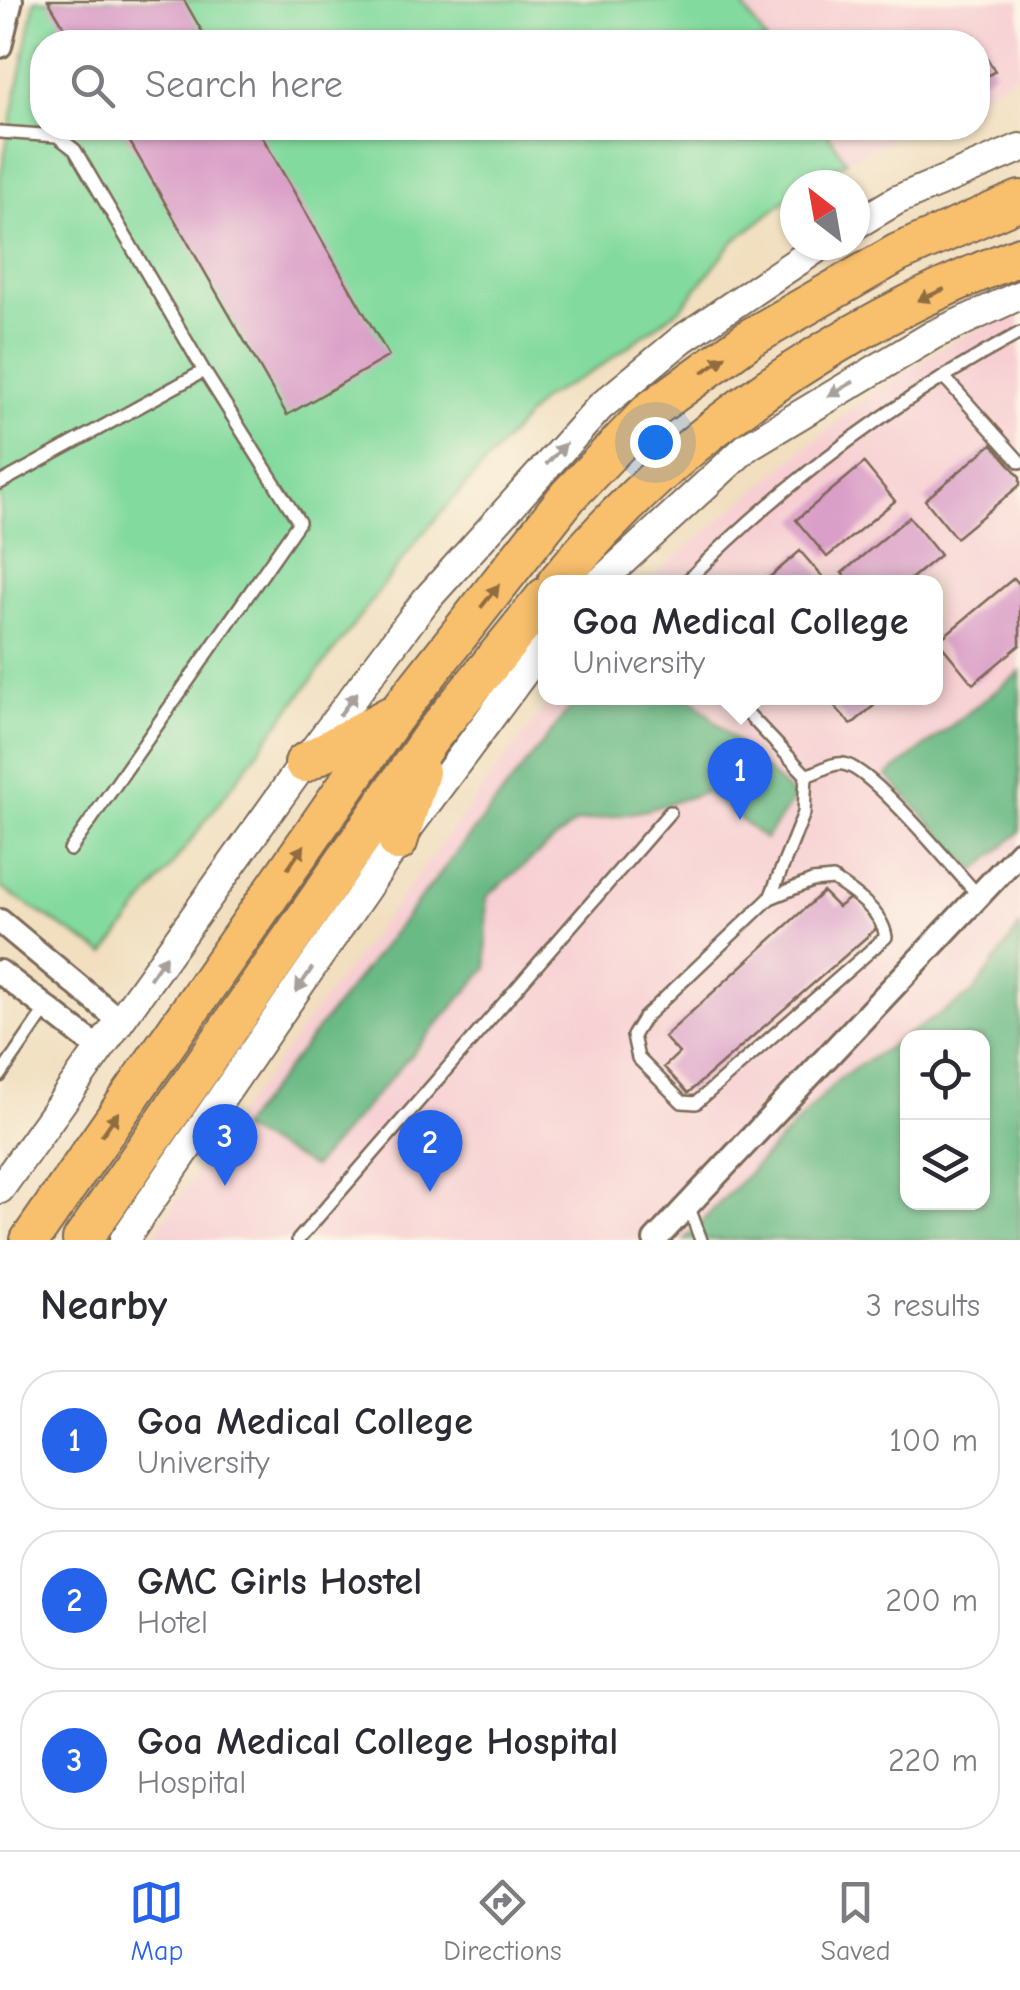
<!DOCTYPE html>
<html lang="en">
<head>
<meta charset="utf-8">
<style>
  :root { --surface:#fff; --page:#f2f2f3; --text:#2b2b33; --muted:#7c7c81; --line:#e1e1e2; --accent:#2563eb }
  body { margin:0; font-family:"Comic Neue",sans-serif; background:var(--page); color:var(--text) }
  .controls { position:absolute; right:30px; bottom:30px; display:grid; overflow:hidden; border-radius:20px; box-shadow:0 2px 8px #0004 }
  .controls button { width:90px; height:90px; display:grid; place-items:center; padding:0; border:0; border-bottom:2px solid var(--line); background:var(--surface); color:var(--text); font:50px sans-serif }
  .compass { position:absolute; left:780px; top:170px; width:90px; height:90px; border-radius:50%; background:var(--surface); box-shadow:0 2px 8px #0004; rotate:329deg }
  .you { position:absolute; left:655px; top:442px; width:35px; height:35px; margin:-25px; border:8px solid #fff; border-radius:50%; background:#1a73e8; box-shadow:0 0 0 15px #1a73e833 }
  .badge { display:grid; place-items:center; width:65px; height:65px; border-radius:50%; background:var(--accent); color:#fff; font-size:32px; font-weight:700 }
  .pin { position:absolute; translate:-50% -82px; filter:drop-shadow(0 2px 5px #0008) }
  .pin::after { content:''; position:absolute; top:52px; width:35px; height:30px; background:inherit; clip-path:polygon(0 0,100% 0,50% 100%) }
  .popup { position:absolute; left:538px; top:575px; width:405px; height:130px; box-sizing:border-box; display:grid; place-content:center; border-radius:20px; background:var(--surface); filter:drop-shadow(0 2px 8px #0005); font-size:32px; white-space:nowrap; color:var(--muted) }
  .popup b { font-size:38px; color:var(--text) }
  .popup::after { content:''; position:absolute; left:50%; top:100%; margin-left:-20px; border:20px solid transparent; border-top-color:var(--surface) }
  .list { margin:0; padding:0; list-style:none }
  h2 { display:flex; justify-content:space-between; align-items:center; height:130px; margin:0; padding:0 40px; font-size:42px }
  h2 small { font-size:32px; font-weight:400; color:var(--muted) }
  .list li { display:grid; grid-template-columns:65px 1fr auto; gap:30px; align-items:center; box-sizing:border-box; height:140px; margin:0 20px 20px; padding:0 20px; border:2px solid var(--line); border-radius:40px }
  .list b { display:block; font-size:38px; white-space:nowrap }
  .list p { margin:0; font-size:32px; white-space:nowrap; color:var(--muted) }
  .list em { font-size:32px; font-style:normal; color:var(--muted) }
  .icon { flex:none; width:55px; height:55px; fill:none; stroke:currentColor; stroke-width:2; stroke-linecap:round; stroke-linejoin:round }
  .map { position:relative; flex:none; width:1020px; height:1240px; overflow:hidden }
  .search { position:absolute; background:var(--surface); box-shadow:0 2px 8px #0004; left:30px; right:30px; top:30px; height:110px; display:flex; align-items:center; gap:25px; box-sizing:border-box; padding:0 35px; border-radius:40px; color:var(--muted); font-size:38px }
  .sheet { height:610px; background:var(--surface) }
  nav { display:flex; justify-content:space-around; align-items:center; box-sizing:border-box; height:140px; border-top:2px solid var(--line); background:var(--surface); font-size:28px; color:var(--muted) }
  nav a { display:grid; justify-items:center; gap:5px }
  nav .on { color:var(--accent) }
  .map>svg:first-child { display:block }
  .built { fill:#f7cfd3; fill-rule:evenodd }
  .green { fill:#83da9e; stroke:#5f825e; stroke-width:2.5 }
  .forest { fill:#6aba85; stroke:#527252; stroke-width:2.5; fill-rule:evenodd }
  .building { fill:#da9fc8 }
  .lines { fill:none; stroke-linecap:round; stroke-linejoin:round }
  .service-casing { stroke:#7b6957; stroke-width:16 }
  .minor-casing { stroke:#7b6957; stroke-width:28 }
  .tertiary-casing { stroke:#7b6957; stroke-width:32 }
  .trunk-casing { stroke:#7b6957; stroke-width:42 }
  .service { stroke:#fff; stroke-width:11 }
  .minor { stroke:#fff; stroke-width:22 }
  .tertiary { stroke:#fff; stroke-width:28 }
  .trunk { stroke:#f8bf6c; stroke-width:38 }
  .oneway { fill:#906d41 }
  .oneway2 { fill:#a79f9a }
</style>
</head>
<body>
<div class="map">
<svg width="1020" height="1240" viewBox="0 0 1020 1240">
  <rect width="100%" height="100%" fill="#fcf5e5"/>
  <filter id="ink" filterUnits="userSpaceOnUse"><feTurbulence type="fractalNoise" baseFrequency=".01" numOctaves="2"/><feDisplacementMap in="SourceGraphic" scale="20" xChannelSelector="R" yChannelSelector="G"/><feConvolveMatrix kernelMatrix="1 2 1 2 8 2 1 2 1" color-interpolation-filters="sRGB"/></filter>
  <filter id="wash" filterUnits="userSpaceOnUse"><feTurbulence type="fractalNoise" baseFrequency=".0048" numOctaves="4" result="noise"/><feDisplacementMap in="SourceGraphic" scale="40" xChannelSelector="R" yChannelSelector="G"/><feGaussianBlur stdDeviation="2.25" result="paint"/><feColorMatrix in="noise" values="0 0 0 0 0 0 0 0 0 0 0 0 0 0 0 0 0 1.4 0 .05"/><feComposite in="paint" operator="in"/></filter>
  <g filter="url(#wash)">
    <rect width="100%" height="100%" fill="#f1dfc0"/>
    <path class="built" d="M 739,0 L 1020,0 L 1020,73 L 978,96 L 978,42 L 767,42 Z
      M 824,128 L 913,128 L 846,161 Z
      M 1020,309 L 1020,1225 L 1006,1240 L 151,1240 L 213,1147 L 551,698 L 935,698 L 935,582 L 646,582 L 864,399 L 943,347 ZM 908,1038 L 982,1038 L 982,1202 L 908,1202 Z"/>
    <path class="green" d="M 35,0 L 739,0 L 767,42 L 42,42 L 42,128 L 824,128 L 846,161 L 806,185 L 795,185 L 795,193 L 733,242 L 682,307 L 597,369 L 542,399 L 419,538 L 105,954 L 0,887 L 0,178 Z"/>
    <path class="forest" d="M 1020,672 L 1020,832 L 975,871 L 887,776 Z
      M 578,698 L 691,698 L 795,798 L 765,839 L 706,792 L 647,810 L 575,823 L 486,897 L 487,968 L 313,1167 L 239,1129 Z
      M 1020,926 L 1020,1240 L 684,1240 L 840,1078 L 973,993 ZM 908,1038 L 982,1038 L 982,1202 L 908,1202 Z"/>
    <g id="blocks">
      <path class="building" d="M 48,0 L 184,0 L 208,42 L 73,42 Z
        M 973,35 L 995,71 L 978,82 L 978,42 L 960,42 Z
        M 122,128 L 257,128 L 389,356 L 287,415 Z
        M 992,444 L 1020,477 L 1020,485 L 956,538 L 925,500 Z
        M 864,463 L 895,501 L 827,557 L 796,520 Z
        M 909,517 L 940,555 L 907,582 L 849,582 L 842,573 Z
        M 800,551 L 827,582 L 764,582 Z
        M 1014,578 L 1020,585 L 1020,645 L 973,684 L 938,641 Z
        M 828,698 L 883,698 L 851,725 Z
        M 823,892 L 838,907 L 853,896 L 878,927 L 688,1093 L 664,1067 L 679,1053 L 664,1037 Z"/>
    </g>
  </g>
  <g filter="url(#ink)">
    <use href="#blocks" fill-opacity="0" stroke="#7b6957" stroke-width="2.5"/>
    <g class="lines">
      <g class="service-casing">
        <path id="service" d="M 0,132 L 57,136 L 75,150 L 204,371 L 0,483
          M 944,377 L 1020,462
          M 686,582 C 783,483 897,399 1020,333
          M 733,698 L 806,775
          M 806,775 C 818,774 830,762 843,764 C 871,767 954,869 977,894
          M 70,850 L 299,522 L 204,371
          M 770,898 L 812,881 L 833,879 C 854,893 882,911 886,937 L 696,1103 L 682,1102 L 638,1058 L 633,1036 L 644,1018 L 770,898 L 804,813 L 806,775
          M 0,1076 L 46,1009
          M 688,1205 L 701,1240
          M 298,1240 L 670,812"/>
      </g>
      <g class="minor-casing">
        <path id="minor" d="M 0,46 L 11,0
          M 0,921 L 120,1021
          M 0,972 L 101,1050
          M 655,1240 L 1020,852"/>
      </g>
      <g class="tertiary-casing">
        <path id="tertiary" d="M 855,225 L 897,200 L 1020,148
          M 600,582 L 748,446 L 933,335 L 1020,295
          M 0,1189 L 304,763 L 426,600 L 600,407 L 682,339 L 822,245
          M 124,1240 L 398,842 L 545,644"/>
      </g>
      <g class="trunk-casing">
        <path id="trunk" d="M 557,582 C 678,435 841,323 1020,256
          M 304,763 L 390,716
          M 398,842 L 420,772
          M 30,1240 L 394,717 L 568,496 L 651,410 L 750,338 L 898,253 L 1020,200
          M 82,1240 L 431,737 L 545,597"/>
      </g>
      <use href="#service" class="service"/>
      <use href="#minor" class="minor"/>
      <use href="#tertiary" class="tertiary"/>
      <use href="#trunk" class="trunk"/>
    </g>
    <defs><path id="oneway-solid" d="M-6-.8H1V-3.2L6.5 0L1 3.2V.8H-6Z" transform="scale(2.5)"/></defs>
    <g class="oneway">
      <use href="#oneway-solid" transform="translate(931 295) rotate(156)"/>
      <use href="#oneway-solid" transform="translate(714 364) rotate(-36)"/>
      <use href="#oneway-solid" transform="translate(490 596) rotate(-52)"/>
      <use href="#oneway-solid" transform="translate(296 857) rotate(-55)"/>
      <use href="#oneway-solid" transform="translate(110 1124) rotate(-55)"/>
    </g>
    <g class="oneway2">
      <use href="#oneway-solid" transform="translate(841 389) rotate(150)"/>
      <use href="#oneway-solid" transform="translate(556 454) rotate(-47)"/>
      <use href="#oneway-solid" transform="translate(348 704) rotate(-53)"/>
      <use href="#oneway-solid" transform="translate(158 967) rotate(-55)"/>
      <use href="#oneway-solid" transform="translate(304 980) rotate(124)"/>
    </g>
  </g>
</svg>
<div class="controls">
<button><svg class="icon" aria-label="locate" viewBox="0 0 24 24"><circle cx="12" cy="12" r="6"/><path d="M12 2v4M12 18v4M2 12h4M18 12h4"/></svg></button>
<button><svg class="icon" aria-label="layers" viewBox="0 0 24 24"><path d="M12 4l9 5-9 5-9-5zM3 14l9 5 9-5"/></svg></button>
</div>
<svg class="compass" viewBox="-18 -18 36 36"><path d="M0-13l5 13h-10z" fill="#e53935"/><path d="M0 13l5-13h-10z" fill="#7c7c81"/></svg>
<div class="you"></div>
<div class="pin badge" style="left:740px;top:820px">1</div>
<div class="popup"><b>Goa Medical College</b>University</div>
<div class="pin badge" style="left:430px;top:1192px">2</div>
<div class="pin badge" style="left:225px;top:1186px">3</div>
<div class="search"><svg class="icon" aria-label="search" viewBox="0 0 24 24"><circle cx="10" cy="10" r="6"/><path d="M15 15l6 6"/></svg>Search here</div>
</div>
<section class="sheet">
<h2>Nearby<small>3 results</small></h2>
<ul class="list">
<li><span class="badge">1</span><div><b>Goa Medical College</b><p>University</p></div><em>100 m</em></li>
<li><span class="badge">2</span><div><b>GMC Girls Hostel</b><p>Hotel</p></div><em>200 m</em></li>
<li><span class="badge">3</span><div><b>Goa Medical College Hospital</b><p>Hospital</p></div><em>220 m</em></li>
</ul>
</section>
<nav>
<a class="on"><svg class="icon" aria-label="map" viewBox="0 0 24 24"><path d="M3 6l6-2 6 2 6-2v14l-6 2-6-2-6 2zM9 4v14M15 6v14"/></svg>Map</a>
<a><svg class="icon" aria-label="directions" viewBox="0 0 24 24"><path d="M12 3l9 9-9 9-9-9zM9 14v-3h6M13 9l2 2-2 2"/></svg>Directions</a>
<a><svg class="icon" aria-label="saved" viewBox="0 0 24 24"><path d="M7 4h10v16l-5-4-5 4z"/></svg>Saved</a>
</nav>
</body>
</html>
